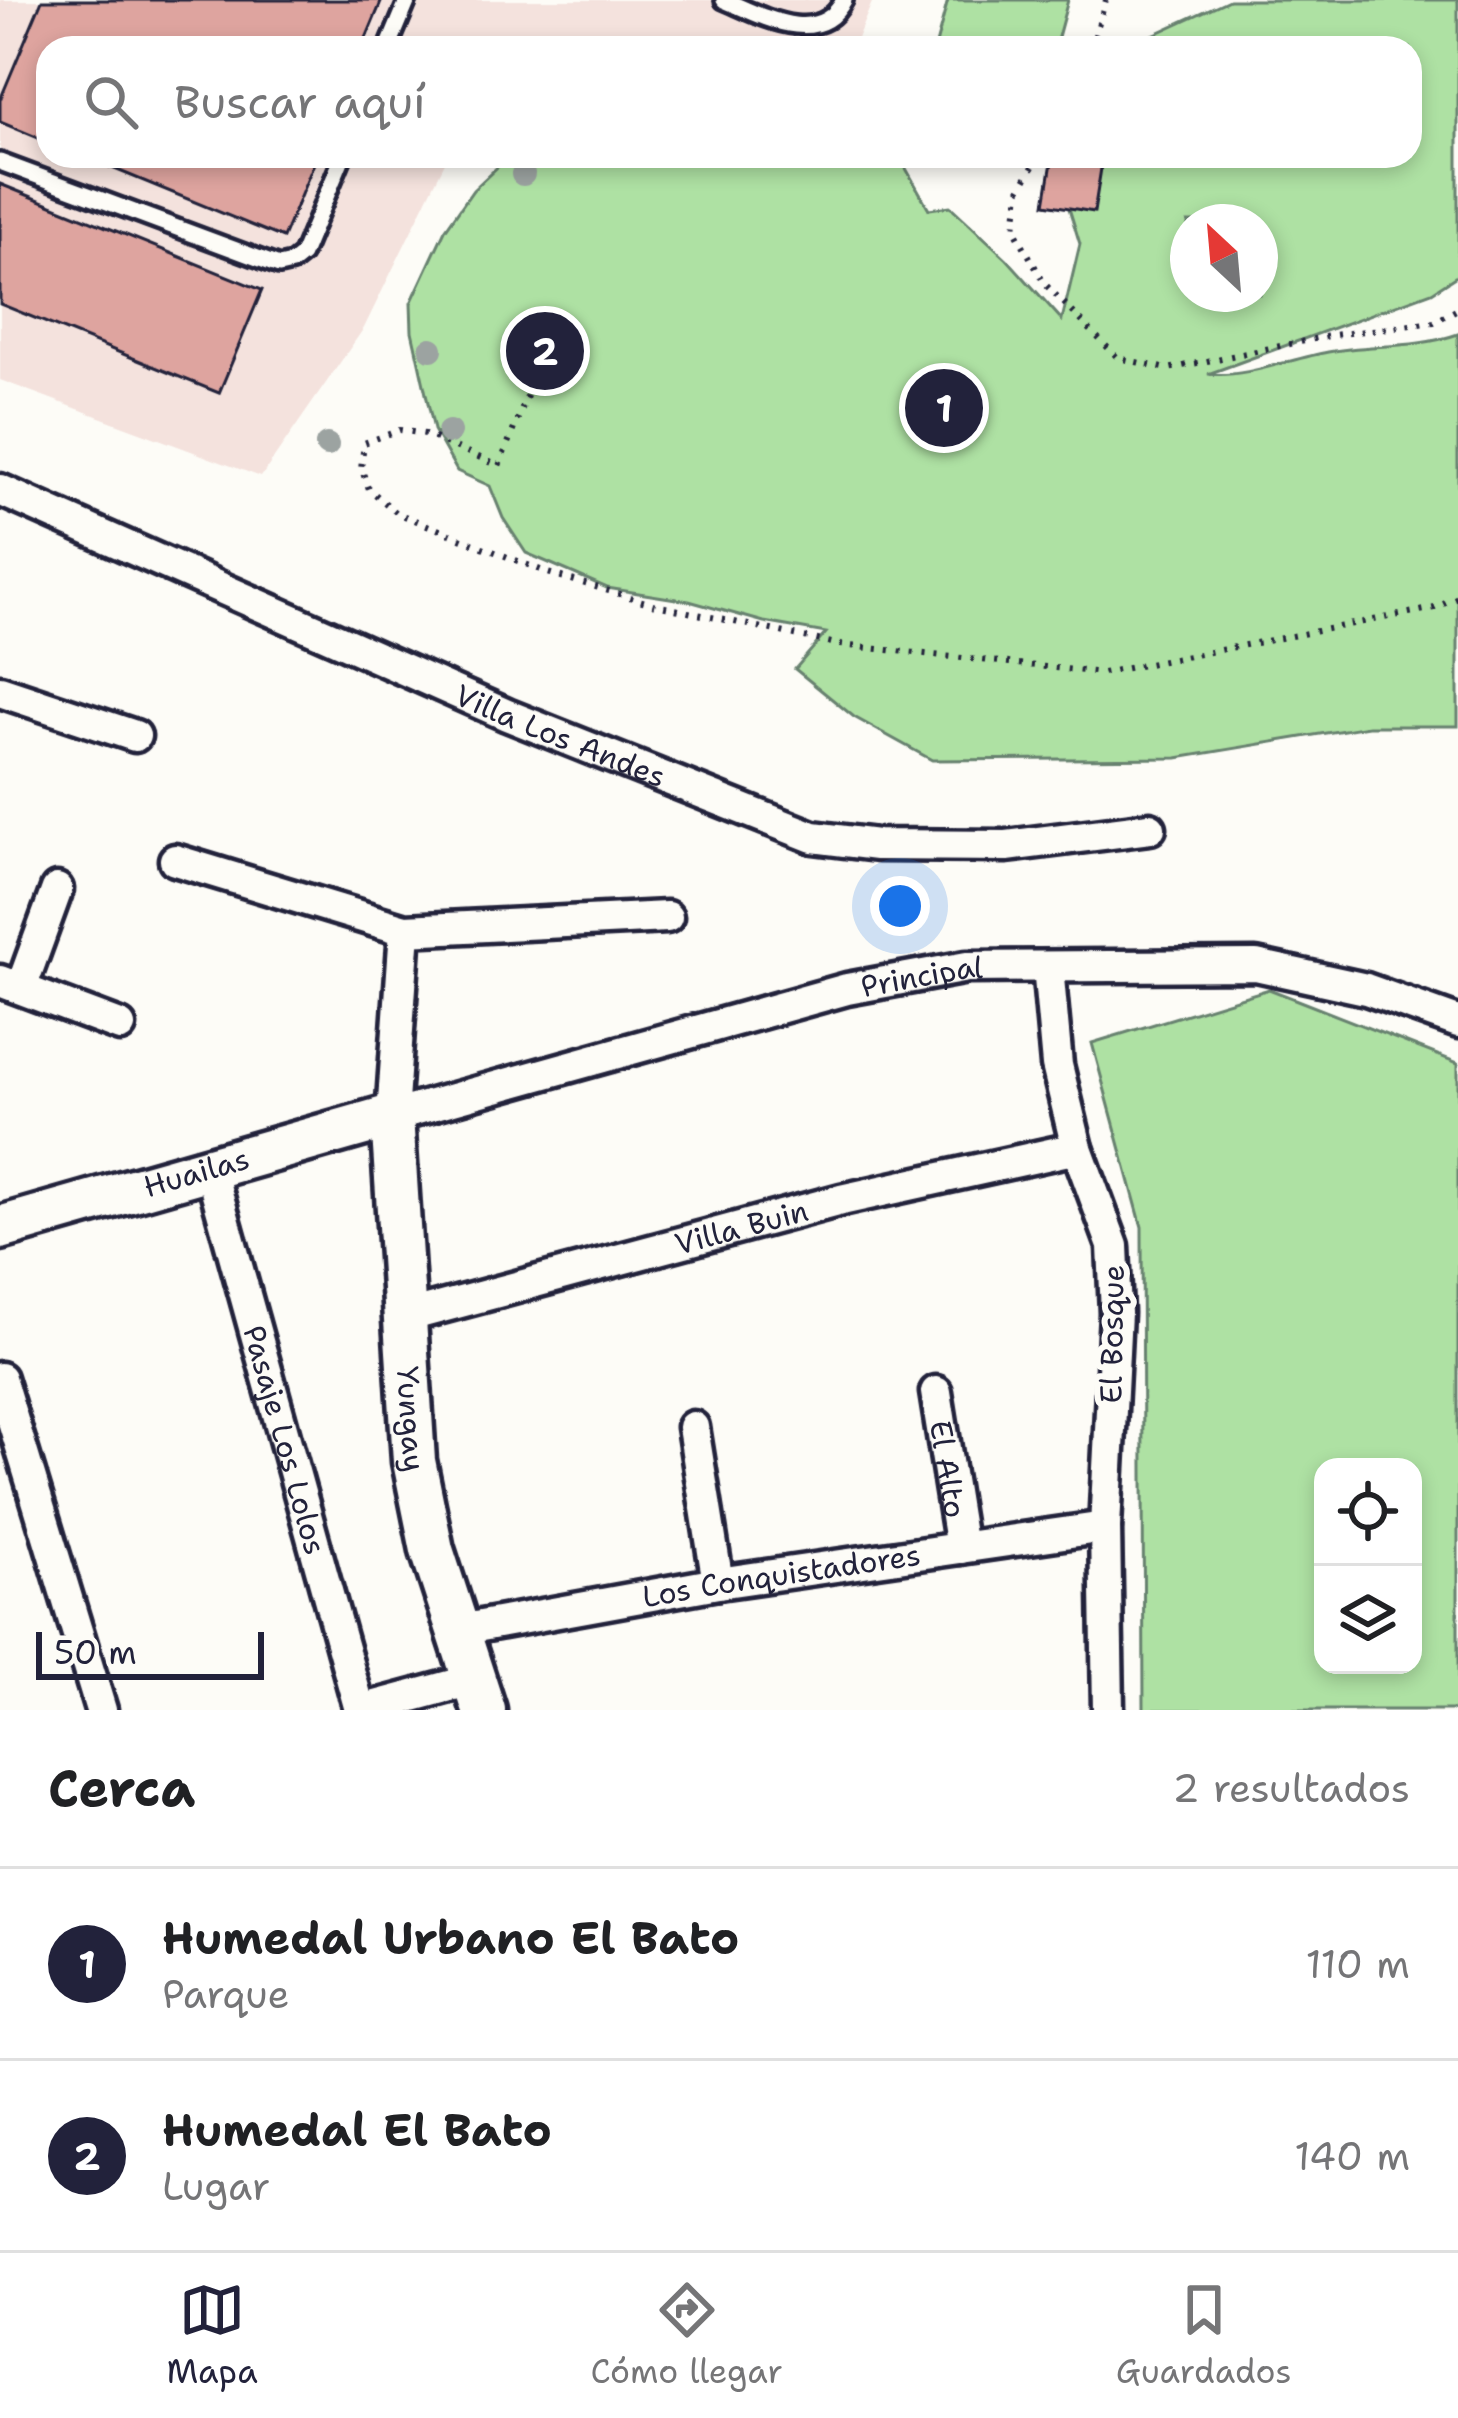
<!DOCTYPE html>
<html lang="es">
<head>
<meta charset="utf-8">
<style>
  :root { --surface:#fff; --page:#f2f2f2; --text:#202124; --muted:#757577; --line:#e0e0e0; --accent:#22223b }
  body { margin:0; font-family:"Shantell Sans",sans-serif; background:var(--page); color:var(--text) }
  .controls { position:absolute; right:36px; bottom:36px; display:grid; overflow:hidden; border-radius:24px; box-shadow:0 6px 18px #0003 }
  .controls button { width:108px; height:108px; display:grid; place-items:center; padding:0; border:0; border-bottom:3px solid var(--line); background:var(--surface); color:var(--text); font:60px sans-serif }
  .compass { position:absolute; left:1170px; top:204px; width:108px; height:108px; border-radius:50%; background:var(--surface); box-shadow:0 6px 18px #0003; rotate:334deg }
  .scale { position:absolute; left:36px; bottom:30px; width:228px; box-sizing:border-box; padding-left:12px; border:6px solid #22223b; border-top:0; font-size:33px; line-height:42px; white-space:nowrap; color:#22223b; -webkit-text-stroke:9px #fdfcf7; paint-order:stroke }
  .you { position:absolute; left:900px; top:906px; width:42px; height:42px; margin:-30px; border:9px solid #fff; border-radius:50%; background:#1a73e8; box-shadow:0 0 0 18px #1a73e833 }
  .badge { display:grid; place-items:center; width:78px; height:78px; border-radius:50%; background:var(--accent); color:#fff; font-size:39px; font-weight:700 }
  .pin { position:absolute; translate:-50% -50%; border:6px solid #fff; box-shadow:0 3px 12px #0006 }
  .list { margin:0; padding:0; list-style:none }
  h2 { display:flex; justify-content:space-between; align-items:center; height:156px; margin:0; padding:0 48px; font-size:51px }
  h2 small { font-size:39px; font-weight:400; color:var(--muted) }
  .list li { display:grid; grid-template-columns:78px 1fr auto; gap:36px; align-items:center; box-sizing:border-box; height:192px; padding:0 48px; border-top:3px solid var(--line) }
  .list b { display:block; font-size:45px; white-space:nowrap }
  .list p { margin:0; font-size:39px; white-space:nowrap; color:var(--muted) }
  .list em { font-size:39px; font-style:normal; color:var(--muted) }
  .icon { flex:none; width:66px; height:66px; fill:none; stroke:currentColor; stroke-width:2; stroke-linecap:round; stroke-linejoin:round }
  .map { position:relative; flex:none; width:1458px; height:1710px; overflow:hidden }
  .search { position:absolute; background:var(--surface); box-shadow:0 6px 18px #0003; left:36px; right:36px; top:36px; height:132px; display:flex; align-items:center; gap:30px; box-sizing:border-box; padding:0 42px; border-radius:36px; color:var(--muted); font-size:45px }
  .sheet { height:540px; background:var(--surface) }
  nav { display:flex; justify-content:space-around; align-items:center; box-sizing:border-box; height:168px; border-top:3px solid var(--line); background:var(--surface); font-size:33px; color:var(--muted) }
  nav a { display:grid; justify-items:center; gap:6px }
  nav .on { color:var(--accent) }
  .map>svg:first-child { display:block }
  .built { fill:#f4e2dd }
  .green { fill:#aee1a3; stroke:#68826f; stroke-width:3; fill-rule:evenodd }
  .building { fill:#dea49f; stroke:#22223b; stroke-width:3 }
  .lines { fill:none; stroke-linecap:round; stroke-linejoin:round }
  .lane-casing { stroke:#22223b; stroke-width:24 }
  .street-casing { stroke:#22223b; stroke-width:39 }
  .secondary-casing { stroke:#22223b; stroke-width:51 }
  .path { stroke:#22223b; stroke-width:6; stroke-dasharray:3 9; stroke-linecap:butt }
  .lane { stroke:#fdfcf7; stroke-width:15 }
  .street { stroke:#fdfcf7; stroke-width:30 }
  .secondary { stroke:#fdfcf7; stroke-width:42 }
  .tree { fill:#9ca3a1 }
  .labels { text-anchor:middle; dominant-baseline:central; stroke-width:12; stroke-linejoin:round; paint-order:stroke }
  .street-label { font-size:30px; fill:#22223b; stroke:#fdfcf7 }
</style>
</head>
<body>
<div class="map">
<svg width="1458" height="1710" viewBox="0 0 1458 1710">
  <rect width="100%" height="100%" fill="#fdfcf7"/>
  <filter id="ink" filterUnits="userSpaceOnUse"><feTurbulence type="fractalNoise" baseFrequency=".00833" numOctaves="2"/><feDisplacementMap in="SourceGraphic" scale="24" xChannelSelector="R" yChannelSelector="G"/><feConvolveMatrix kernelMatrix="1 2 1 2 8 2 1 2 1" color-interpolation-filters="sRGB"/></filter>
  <g filter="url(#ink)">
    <path class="built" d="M 0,0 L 873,0 L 853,48 L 530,48 L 506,39 L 501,48 L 48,48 L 48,156 L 448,156 L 364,328 L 261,477 L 0,380 Z"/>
    <path class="green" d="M 948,0 L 1068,0 L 1055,48 L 935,48 Z
      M 1229,0 L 1458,0 L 1458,275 L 1432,292 L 1208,374 C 1247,378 1289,359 1328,352 C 1371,344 1416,349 1458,334 L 1458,726 L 1368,726 L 1177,758 L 932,760 L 854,717 L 795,669 L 826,633 L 764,622 L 689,601 L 607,588 L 526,553 L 503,518 L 490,486 L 457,471 L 434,430 L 412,331 L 411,303 L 445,230 L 473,190 L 509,156 L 780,156 L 811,168 L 816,167 L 822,156 L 899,156 L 929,209 L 950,206 L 1007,259 L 1062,320 L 1080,244 L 1053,156 L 1410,156 L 1410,48 L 1134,48 L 1140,41 ZM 1188,222 L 1260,222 L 1260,294 L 1188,294 Z
      M 1269,989 L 1458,1063 L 1458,1710 L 1144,1710 L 1142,1227 L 1092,1043 ZM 1323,1467 L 1413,1467 L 1413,1665 L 1323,1665 Z"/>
    <path class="building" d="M 42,0 L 382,0 L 362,48 L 48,48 L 48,142 L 0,122 L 0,100 Z
      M 83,156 L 317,156 L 283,238 Z
      M 1053,156 L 1103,156 L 1094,212 L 1045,204 Z
      M 0,184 L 262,290 L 219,393 L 0,304 Z"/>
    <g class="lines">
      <g class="lane-casing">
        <path id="lane" d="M 724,0 C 760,15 819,49 844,0
          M 388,48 L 408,0
          M 0,162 L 279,266 L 292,263 L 302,255 L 343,156"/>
      </g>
      <g class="street-casing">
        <g id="street">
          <path id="s1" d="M 0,490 L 507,715 L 813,837 L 877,845 L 1007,846 L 1150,828"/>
          <path d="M 0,691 L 135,736"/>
          <path d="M 175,860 L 405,930 L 667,917"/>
          <path id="s2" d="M 405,930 L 392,1116 L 847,989 L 967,967 L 1256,965 L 1366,989 L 1458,1022"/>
          <path d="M 1048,967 L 1057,1065 L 1077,1148 L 1113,1246 L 1116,1313 L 1105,1527 L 1108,1710"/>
          <path d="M 0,981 L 120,1026"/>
          <path d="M 21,988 L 57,889"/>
          <path id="s3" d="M 210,1168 L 360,1710"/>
          <path id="s4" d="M 408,1316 L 841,1200 L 1077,1148"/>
          <path d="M 0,1378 L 101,1710"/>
          <path id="s5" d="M 936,1392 L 961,1548"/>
          <path d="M 693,1427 L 718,1583"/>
          <path id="s6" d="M 459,1630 L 718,1583 L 1105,1527"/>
          <path d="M 361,1710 L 476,1679"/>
        </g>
      </g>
      <g class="secondary-casing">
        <g id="secondary">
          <path id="s7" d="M 0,1228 L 392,1116 L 414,1461 L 432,1550 L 484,1710"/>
        </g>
      </g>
      <path class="path" d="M 1091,48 L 1106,0
        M 1039,156 L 1019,191 L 1015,230 L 1044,283 L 1118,358 L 1168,369 L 1334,335 L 1434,322 L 1458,309
        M 545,351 L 499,466 L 425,434 L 400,430 L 364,443 L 361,468 L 369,489 L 397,513 L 548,573 L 656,605 L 841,645 L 1102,673 L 1435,608 L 1458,597"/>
      <use href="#lane" class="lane"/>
      <use href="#street" class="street"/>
      <use href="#secondary" class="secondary"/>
    </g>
    <g class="tree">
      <circle cx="523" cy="174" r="12"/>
      <circle cx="431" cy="349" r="12"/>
      <circle cx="449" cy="432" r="12"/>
      <circle cx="327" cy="445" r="12"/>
    </g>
  </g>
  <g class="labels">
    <g class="street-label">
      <text stroke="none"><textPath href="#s1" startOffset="612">Villa Los Andes</textPath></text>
      <text stroke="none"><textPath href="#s2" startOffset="735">Principal</textPath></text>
      <text stroke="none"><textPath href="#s7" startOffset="204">Huailas</textPath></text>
      <text stroke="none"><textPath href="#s4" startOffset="345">Villa Buin</textPath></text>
      <text transform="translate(1112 1334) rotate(-89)">El Bosque</text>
      <text stroke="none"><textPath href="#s7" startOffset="711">Yungay</textPath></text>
      <text stroke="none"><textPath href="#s3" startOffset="282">Pasaje Los Lolos</textPath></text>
      <text stroke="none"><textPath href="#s5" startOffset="78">El Alto</textPath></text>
      <text stroke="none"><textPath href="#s6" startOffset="327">Los Conquistadores</textPath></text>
    </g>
  </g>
</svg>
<div class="controls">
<button><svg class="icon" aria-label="locate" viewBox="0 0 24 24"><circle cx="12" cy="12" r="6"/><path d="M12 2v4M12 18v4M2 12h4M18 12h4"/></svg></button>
<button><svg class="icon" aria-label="layers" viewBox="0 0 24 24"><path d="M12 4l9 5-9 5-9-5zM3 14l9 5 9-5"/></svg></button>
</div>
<svg class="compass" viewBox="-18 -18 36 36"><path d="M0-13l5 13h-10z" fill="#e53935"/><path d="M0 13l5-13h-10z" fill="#757577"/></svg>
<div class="scale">50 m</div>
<div class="you"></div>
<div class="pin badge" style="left:944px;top:408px">1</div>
<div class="pin badge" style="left:545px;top:351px">2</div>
<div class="search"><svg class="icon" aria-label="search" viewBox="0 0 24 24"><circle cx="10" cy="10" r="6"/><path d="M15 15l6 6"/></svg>Buscar aquí</div>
</div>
<section class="sheet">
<h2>Cerca<small>2 resultados</small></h2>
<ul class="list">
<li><span class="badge">1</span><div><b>Humedal Urbano El Bato</b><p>Parque</p></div><em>110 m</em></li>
<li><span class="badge">2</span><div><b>Humedal El Bato</b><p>Lugar</p></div><em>140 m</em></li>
</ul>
</section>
<nav>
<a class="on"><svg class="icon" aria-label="map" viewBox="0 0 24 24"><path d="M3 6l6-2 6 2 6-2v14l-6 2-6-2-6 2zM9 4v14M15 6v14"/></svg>Mapa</a>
<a><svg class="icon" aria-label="directions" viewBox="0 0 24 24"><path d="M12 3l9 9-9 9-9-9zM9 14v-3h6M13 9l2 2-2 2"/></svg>Cómo llegar</a>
<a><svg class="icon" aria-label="saved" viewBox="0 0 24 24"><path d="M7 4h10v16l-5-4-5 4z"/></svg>Guardados</a>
</nav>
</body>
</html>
